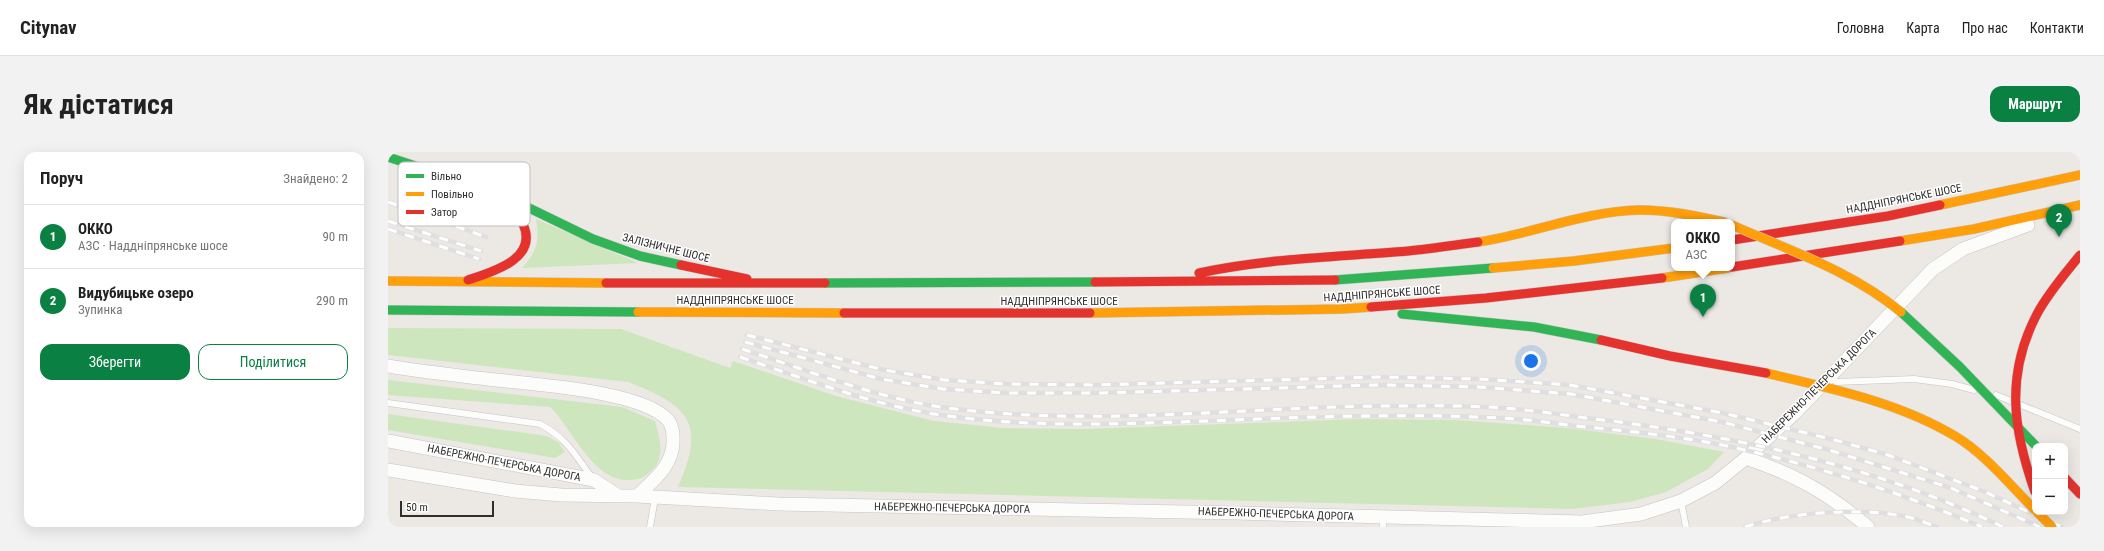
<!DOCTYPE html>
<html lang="uk">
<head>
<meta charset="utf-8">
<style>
  :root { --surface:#fff; --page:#f2f2f2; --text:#222; --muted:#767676; --line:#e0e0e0; --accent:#0b8043 }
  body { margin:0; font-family:"Roboto Condensed",sans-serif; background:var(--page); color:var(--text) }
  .controls { position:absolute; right:12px; bottom:12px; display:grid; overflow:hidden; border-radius:8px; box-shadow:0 4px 16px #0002 }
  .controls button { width:36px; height:36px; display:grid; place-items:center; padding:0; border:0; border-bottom:1px solid var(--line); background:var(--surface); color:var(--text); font:20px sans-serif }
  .scale { position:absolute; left:12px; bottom:10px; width:94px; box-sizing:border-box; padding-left:4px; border:2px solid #2e2e2e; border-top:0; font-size:11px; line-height:14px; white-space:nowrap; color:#2e2e2e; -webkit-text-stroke:3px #fff; paint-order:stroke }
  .you { position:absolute; left:1143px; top:209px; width:14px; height:14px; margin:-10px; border:3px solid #fff; border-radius:50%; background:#1a73e8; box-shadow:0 0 0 6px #1a73e833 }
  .badge { display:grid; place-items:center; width:26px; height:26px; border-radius:50%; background:var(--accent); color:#fff; font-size:13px; font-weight:700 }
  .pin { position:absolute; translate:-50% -33px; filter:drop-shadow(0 1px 2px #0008) }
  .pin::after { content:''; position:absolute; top:21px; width:14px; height:12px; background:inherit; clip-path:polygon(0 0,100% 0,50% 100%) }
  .popup { position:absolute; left:1283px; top:67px; width:64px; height:52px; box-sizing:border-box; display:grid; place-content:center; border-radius:8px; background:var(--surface); filter:drop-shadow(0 1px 3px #0005); font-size:13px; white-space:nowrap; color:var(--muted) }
  .popup b { font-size:15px; color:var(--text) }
  .popup::after { content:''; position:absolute; left:50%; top:100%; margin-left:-8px; border:8px solid transparent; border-top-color:var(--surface) }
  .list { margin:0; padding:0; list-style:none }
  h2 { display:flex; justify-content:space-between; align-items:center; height:52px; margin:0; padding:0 16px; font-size:17px }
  h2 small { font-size:13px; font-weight:400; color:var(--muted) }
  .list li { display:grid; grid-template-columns:26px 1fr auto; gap:12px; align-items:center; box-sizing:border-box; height:64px; padding:0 16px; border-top:1px solid var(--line) }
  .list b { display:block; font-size:15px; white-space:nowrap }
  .list p { margin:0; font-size:13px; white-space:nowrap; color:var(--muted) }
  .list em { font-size:13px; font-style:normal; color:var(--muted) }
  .actions { display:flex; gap:8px; padding:12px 16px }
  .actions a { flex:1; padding:9px 0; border:1px solid var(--accent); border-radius:12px; text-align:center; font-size:14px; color:var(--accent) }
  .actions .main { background:var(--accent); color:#fff }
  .map { position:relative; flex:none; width:1692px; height:375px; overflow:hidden; border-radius:12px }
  header { display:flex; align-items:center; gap:24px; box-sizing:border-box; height:56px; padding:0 20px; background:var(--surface); border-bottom:1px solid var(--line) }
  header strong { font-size:19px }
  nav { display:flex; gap:22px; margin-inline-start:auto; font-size:14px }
  .intro { display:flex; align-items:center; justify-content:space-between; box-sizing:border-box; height:96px; padding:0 24px }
  h1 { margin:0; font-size:28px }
  .button { padding:10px 18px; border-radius:12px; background:var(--accent); color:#fff; font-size:14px; font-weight:700 }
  main { display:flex; gap:24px; padding:0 24px }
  aside { flex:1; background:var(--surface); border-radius:12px; box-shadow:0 4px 16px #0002 }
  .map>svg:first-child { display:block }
  .green { fill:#cee6be }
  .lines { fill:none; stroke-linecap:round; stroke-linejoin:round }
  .lane-casing { stroke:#c5c4c5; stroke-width:7 }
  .street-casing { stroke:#c5c4c5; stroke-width:14 }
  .fast-casing { stroke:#c5c4c5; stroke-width:10 }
  .slow-casing { stroke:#c5c4c5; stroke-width:10 }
  .jam-casing { stroke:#c5c4c5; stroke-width:10 }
  .lane { stroke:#fcfcfb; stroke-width:6 }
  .street { stroke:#fcfcfb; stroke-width:13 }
  .fast { stroke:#30b455; stroke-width:9 }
  .slow { stroke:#ff9f0a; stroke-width:9 }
  .jam { stroke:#e5322d; stroke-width:9 }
  .rail-casing { stroke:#dfdfe1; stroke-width:4.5 }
  .rail { stroke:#fff; stroke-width:3; stroke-dasharray:9; stroke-linecap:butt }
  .fast-bridge-casing { stroke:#c6c5c4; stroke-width:10; stroke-linecap:butt }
  .slow-bridge-casing { stroke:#c6c5c4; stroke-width:10; stroke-linecap:butt }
  .jam-bridge-casing { stroke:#c6c5c4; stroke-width:10; stroke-linecap:butt }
  .fast-bridge { stroke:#30b455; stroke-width:9 }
  .slow-bridge { stroke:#ff9f0a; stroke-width:9 }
  .jam-bridge { stroke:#e5322d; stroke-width:9 }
  .labels { text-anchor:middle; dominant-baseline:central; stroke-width:3; stroke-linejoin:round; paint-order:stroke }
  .street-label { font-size:11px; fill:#2e2e2e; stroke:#fff }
  .key { fill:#fff; stroke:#c0c0c0; stroke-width:1 }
  .key-label { font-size:11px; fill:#2e2e2e }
</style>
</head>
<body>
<header>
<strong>Citynav</strong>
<nav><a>Головна</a><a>Карта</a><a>Про нас</a><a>Контакти</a></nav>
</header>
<div class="intro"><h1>Як дістатися</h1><a class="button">Маршрут</a></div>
<main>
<aside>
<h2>Поруч<small>Знайдено: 2</small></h2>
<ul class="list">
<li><span class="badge">1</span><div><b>ОККО</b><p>АЗС · Наддніпрянське шосе</p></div><em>90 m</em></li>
<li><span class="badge">2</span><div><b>Видубицьке озеро</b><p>Зупинка</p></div><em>290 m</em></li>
</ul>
<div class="actions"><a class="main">Зберегти</a><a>Поділитися</a></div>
</aside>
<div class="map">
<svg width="1692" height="375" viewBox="0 0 1692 375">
  <rect width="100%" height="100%" fill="#ece8e4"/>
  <path class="green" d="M 148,67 L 250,111 L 134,116 C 149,99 152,90 148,67 Z
    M 0,176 L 233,177 L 342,216 L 345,209 L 448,244 L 546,269 L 615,276 L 695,277 L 972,267 L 1068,268 L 1180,276 L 1268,287 L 1336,300 L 1320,317 L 1278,340 L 1242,350 L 1184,357 L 290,335 C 318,271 302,254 240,230 L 0,203 Z
    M 0,228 L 234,255 L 267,269 C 272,287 278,307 262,320 C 255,326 252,327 243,328 C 205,331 185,277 162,255 L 0,243 Z
    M 0,262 L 159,284 L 170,290 L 177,300 L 167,306 L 0,278 Z"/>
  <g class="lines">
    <g class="lane-casing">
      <path id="lane" d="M 1448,230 L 1526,227 L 1564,232 L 1586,238
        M 1608,243 L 1692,277
        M 0,251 L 152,272 C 180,287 187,303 205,327
        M 1293,349 L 1298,375
        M 995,366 L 995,375
        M 262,375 L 267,346"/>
    </g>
    <g class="street-casing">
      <path id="street" d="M 0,214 C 33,220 66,223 99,227 C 139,232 254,238 280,268 C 283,272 285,279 285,285 C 287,312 267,327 249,344
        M 0,289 L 206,328 L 229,343
        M 1358,306 C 1408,323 1440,341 1480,375
        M 0,318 L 127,339 L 173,343 L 249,344 L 390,352 L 848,361 L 1194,370 L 1253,362 L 1293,349 L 1327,331 L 1358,306 L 1408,260 L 1545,117 L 1575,97 L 1640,73"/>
    </g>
    <g class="fast-casing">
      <path id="fast" d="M 0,5 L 110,41 L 205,87 L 252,104 L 293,113
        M 947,128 L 1105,116
        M 437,131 L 707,130
        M 0,158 L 250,160
        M 1014,162 L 1146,175 L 1213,188"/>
    </g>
    <g class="slow-casing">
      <path id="slow" d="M 1552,53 L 1692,23
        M 1512,89 L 1586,77 L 1692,53
        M 1090,90 C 1144,82 1197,59 1252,58 C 1281,58 1308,64 1336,70
        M 1105,116 L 1186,109 L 1286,96
        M 1274,126 L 1340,116
        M 0,129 L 218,131
        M 250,160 L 456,161
        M 702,161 L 954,157 L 983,155"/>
    </g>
    <g class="jam-casing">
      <path id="jam" d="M 1344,88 L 1500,64 L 1552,53
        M 293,113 L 359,127
        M 1344,115 L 1512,89
        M 811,121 C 882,106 949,105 1020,99 C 1043,97 1067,93 1090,90
        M 80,128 C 104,120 151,107 135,72 C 131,62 123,55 116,47
        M 707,130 L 947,128
        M 218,131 L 437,131
        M 983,155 L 1098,146 L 1274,126
        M 456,161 L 702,161
        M 1677,326 L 1692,342"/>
    </g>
    <use href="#lane" class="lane"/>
    <use href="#street" class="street"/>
    <use href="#fast" class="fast"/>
    <use href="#slow" class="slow"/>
    <use href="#jam" class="jam"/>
    <g class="rail-casing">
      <path id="rail" d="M 0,50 L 98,85
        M 0,69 L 93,99
        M 0,77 L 91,107
        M 359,183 L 496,218 L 557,228 L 618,232 L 708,233 L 993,225 L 1092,227 L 1182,233 L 1335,261 L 1443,287 L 1500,303 L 1595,339 L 1674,375
        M 357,190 L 493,227 L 555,237 L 618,241 L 708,241 L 994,233 L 1091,235 L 1183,242 L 1334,270 L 1441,298 L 1563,336 L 1652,375
        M 354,197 C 419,218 485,245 553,255 C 700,276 850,255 998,254 C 1037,254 1076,253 1115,256 C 1142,258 1170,262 1198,266 C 1339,282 1487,313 1615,375
        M 352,205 C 418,227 483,253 553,263 C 641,276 731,272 820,269 C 917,265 1015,261 1112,266 C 1138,267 1163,271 1188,274 C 1239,279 1290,284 1339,294 C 1426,313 1512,340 1594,375
        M 1357,375 C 1403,360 1473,355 1520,365 C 1530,367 1540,372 1549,375"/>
    </g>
    <use href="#rail" class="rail"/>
    <g class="fast-bridge-casing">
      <path id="fast-bridge" d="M 1513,160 L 1572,215 L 1648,294"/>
    </g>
    <g class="slow-bridge-casing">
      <path id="slow-bridge" d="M 1344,73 C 1403,99 1463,119 1513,160
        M 1378,221 C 1442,236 1510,250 1567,284 C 1596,301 1623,334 1647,358
        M 1649,360 L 1664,375"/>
    </g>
    <g class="jam-bridge-casing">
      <path id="jam-bridge" d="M 1213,188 L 1282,204 L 1378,221
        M 1647,340 C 1625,278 1617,223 1649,162 C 1660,141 1677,122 1692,103"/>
    </g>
    <use href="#fast-bridge" class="fast-bridge"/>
    <use href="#slow-bridge" class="slow-bridge"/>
    <use href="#jam-bridge" class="jam-bridge"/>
  </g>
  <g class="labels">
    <g class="street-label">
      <text transform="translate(1516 47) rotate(-11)">НАДДНІПРЯНСЬКЕ ШОСЕ</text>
      <text transform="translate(278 96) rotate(14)">ЗАЛІЗНИЧНЕ ШОСЕ</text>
      <text transform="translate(994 142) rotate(-4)">НАДДНІПРЯНСЬКЕ ШОСЕ</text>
      <text x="347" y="148">НАДДНІПРЯНСЬКЕ ШОСЕ</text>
      <text x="671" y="149">НАДДНІПРЯНСЬКЕ ШОСЕ</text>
      <text transform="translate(1431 234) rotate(-45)">НАБЕРЕЖНО-ПЕЧЕРСЬКА ДОРОГА</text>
      <text transform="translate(116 311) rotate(11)">НАБЕРЕЖНО-ПЕЧЕРСЬКА ДОРОГА</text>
      <text transform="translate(564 356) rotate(1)">НАБЕРЕЖНО-ПЕЧЕРСЬКА ДОРОГА</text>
      <text transform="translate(888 362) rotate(2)">НАБЕРЕЖНО-ПЕЧЕРСЬКА ДОРОГА</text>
    </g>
  </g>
  <rect x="10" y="10" width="132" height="64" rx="6" class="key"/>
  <rect x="18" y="22" width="18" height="4" fill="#30b455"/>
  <rect x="18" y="40" width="18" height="4" fill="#ff9f0a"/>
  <rect x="18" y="58" width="18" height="4" fill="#e5322d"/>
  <g class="key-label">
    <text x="43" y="28">Вільно</text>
    <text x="43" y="46">Повільно</text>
    <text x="43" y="64">Затор</text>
  </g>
</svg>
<div class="controls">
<button>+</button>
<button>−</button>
</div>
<div class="scale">50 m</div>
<div class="you"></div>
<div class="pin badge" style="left:1315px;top:165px">1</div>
<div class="popup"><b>ОККО</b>АЗС</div>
<div class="pin badge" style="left:1671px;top:85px">2</div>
</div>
</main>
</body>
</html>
